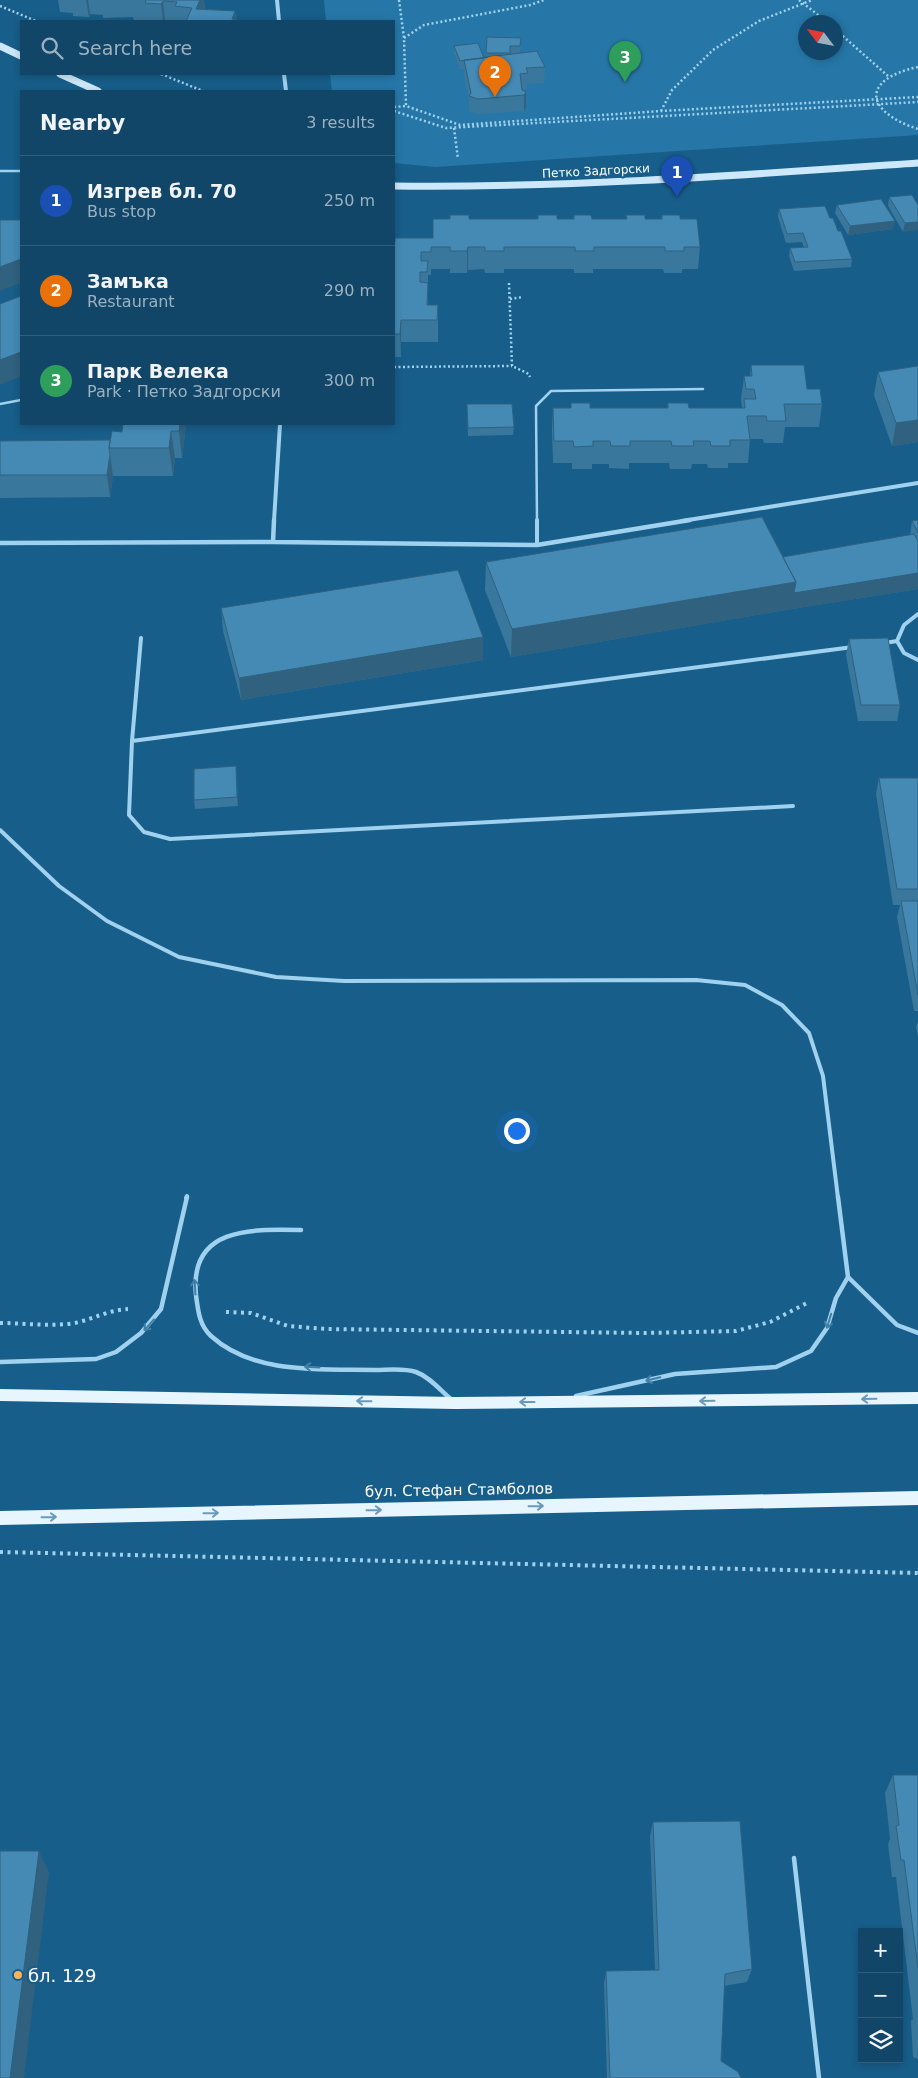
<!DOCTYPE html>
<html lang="en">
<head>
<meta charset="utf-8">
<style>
  :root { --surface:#114668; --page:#1a4d6e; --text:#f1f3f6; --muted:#9cb1c0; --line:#305e7c; --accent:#90b9f0 }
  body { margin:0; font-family:"DejaVu Sans",sans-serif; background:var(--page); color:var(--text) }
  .controls { position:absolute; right:15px; bottom:15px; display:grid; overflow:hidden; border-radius:0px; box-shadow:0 2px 8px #0003 }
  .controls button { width:45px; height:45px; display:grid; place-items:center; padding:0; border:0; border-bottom:1px solid var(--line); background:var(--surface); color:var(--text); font:25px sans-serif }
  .compass { position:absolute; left:798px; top:15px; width:45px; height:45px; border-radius:50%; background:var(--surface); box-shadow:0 2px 8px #0003; rotate:302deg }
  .you { position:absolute; left:516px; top:1130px; width:18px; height:18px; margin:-12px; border:4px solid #fff; border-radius:50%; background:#1a73e8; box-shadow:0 0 0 8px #1a73e833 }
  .badge { display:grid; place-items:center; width:32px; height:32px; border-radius:50%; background:var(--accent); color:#fff; font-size:16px; font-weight:700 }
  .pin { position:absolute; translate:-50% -41px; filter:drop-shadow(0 1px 2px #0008) }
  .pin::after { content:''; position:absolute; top:26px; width:18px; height:15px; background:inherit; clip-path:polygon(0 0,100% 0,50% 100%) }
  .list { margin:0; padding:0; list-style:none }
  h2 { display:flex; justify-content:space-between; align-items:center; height:65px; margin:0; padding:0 20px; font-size:21px }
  h2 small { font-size:16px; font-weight:400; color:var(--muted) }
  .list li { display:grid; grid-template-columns:32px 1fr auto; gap:15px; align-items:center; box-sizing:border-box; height:90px; padding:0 20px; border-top:1px solid var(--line) }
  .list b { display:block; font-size:19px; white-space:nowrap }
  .list p { margin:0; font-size:16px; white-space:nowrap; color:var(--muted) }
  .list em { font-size:16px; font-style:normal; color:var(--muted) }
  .icon { flex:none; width:28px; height:28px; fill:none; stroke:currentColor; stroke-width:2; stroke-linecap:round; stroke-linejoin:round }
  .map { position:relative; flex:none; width:918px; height:2078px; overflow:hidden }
  .search { position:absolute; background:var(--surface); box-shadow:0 2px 8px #0003; left:20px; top:20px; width:375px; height:55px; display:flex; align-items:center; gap:12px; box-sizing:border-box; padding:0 18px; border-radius:0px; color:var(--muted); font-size:19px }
  .panel { position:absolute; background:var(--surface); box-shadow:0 2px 8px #0003; left:20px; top:90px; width:375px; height:335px; border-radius:0px }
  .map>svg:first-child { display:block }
  .green { fill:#2677a7; fill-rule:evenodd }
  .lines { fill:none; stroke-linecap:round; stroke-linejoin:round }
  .path-far1 { stroke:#a0d1ee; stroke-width:2.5; stroke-dasharray:2 2.5; stroke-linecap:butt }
  .path { stroke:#a0d1ee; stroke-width:4; stroke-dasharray:3 4.5; stroke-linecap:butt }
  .lane-far2 { stroke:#a0d1ee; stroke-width:2.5 }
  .lane-far1 { stroke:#a0d1ee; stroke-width:4 }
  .lane { stroke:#a0d1ee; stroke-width:4.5 }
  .street-far1 { stroke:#a0d1ee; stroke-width:4 }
  .street { stroke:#a0d1ee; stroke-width:4.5 }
  .secondary { stroke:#cde8fa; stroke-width:7 }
  .primary { fill:#e7f5ff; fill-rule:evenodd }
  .wall { fill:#3a779c }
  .shaded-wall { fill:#30617f }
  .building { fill:#448ab5; stroke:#30617f }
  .oneway { stroke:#4080a8 }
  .oneway2 { stroke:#6a9ab9 }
  .poi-dot { fill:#ffb35d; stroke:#175e8a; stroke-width:2 }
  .labels { text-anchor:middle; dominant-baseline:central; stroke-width:4.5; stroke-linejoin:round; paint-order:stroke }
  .far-street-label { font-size:12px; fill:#fff; stroke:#175e8a }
  .street-label { font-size:15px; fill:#fff; stroke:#175e8a }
  .near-poi-label { font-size:18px; fill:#fff; stroke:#175e8a; text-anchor:start }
</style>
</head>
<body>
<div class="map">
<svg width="918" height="2078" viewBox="0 0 918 2078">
  <rect width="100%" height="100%" fill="#175e8a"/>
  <path class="green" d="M 324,0 L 918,0 L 918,135 L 435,167 L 394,163 L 394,91 L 332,91 L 330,74 L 394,74 L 394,21 L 326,21 ZM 806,22 L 836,22 L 836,52 L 806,52 Z"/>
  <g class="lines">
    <path class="path-far1" d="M 399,0 L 404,38 L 406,106 L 460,125 L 661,111 L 918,97
      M 799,0 L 827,22
      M 0,6 L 36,21
      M 836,30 L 888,76
      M 404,38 L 424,25 L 530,5 L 544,0
      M 918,67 C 859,80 866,112 918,129
      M 161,74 L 203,91
      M 394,107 L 406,106
      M 394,111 L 446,128 L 918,102
      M 661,111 L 672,90 L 713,50 L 759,21 L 812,0
      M 454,128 L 458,159
      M 509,283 L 512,366 L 529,374 L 530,377
      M 510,299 L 523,297
      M 394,367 L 512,366"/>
    <path class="path" d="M 226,1312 L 251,1313 L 288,1326 L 326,1329 L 645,1333 L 736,1331 L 770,1322 L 807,1303
      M 0,1323 C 25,1323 50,1327 75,1323 C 93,1319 109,1310 128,1309
      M 0,1552 L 918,1573"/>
    <path class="lane-far2" d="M 0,171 L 21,171
      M 0,404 L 21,400
      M 537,521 L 536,406 L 551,391 L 703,389"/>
    <path class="lane-far1" d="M 537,520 L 537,545
      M 918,614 L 904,625 L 897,641 L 904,653 L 918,660
      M 141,638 L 132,741 L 129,815 L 144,832 L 170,839 L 793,806
      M 885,643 L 897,641
      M 132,741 L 853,647
      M 0,830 L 59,886 L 107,921 L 179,957 L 276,977 L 344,981 L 696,980 L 745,985 L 782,1005 L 809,1033 L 823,1076 L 838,1198
      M 186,1198 L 187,1196"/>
    <path class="lane" d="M 838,1197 L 848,1277 L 897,1325 L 918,1333
      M 301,1230 C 251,1229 189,1227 196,1295 C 198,1310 199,1325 211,1336 C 254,1375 321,1369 375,1370 C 388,1370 404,1368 416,1372 C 430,1377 441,1391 452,1400
      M 0,1362 L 96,1359 L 116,1352 L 141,1333 L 161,1309 L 187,1197
      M 576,1396 L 675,1374 L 776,1367 L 811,1351 L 827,1328 L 836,1298 L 848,1277
      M 794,1858 L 819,2078"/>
    <path class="street-far1" d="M 277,0 L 279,21
      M 284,74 L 286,91
      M 274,521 L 280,424
      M 682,521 L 918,483"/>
    <path class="street" d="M 273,542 L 274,520
      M 0,543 L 273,542 L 537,545 L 690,520"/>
    <path class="secondary" d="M 0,46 L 21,56
      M 60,74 L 98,91
      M 394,186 C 569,188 744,175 918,163"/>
    <path class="primary" d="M 0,1389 L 455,1397 L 918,1392 L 918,1404 L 455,1409 L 0,1401 Z
      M 918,1491 L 918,1505 L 0,1525 L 0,1511 Z"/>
  </g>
  <path class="wall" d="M 58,0 L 204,0 L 205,9 L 235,11 L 236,19 L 238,20 L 238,21 L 144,21 L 134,20 L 133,17 L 103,18 L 103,15 L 90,14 L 89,17 L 73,16 L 73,13 L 60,12 Z
    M 521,38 L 520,53 L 545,67 L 544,83 L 527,84 L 527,89 L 522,89 L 526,92 L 526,107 L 524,111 L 478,114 L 469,111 L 469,101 L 464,76 L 464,69 L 460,69 L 454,54 L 454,46 L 484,58 L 486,57 L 486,53 Z
    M 889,197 L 918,205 L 903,232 L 888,206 Z
    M 837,205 L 893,229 L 848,235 L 835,213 Z
    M 779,209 L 830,218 L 838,231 L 852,259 L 851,267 L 794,271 L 789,256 L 790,248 L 804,247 L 802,242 L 786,243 L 778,217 Z
    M 574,215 L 592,219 L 626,219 L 626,215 L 645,219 L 661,219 L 662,215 L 680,219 L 700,247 L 698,269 L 682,269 L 682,273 L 664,273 L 663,269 L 593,269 L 593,273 L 574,273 L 574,269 L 504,269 L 504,273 L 485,273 L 484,269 L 468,270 L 467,273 L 450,273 L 450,269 L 431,269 L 431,275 L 428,275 L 428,305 L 438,305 L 438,342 L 401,342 L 401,357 L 394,357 L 394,242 L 433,238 L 469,219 L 573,219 Z
    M 751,365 L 807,389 L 822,404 L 819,427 L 785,427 L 783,443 L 764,443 L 763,439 L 750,439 L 748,463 L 728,463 L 728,468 L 708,468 L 707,464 L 692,464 L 691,469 L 670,469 L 669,463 L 629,463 L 629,469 L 609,468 L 609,464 L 592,464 L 592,469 L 572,469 L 572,463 L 553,463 L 552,430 L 553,408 L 667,408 L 668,403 L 689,408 L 742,408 L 741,399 L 744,376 L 750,376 Z
    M 918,366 L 918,442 L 892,446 L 874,395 L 878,372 Z
    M 467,404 L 514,427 L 513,435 L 468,436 Z
    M 123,424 L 186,424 L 182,458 L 175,458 L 173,476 L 113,476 L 110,497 L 0,498 L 0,441 L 110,440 L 122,432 Z
    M 918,520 L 918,589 L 792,609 L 511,657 L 485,590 L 486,562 L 783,557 L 910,535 L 912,521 Z
    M 221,608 L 483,660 L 241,700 L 223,631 Z
    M 849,639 L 900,705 L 897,721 L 858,721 L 846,655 Z
    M 237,775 L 238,806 L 195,809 L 194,800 Z
    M 879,778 L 918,778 L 918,1011 L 914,1011 L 897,917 L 900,905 L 893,905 L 876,794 Z
    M 918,1021 L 918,1037 L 916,1027 Z
    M 893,1775 L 918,1775 L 918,2063 L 918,2059 L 913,2057 L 911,2021 L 913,2019 L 896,1877 L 892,1877 L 888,1844 L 890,1839 L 885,1793 Z
    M 653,1822 L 752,1969 L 747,1982 L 724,1986 L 721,2061 L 741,2078 L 607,2078 L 604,1983 L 606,1971 L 655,1970 L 650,1836 Z"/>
  <path class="shaded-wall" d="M 86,0 L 88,0 L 90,14 L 89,17 Z
    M 198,0 L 204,0 L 205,14 L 196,9 Z
    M 163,1 L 165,21 L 163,21 L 161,4 Z
    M 235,11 L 236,21 L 232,19 Z
    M 526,92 L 526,107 L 524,111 L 524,95 Z
    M 895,221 L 893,229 L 848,235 L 850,226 Z
    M 918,222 L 918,230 L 903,232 L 905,223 Z
    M 468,247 L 468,270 L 467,273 L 467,251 Z
    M 21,259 L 21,283 L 0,291 L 0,267 Z
    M 401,320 L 401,357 L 400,334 Z
    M 21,352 L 21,376 L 0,385 L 0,360 Z
    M 918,420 L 918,442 L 892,446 L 896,423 Z
    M 180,424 L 186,424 L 182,458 L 179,431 Z
    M 171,431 L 175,458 L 173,476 L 169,448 Z
    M 110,454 L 113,476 L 110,497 L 107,475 Z
    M 918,573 L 918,589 L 792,609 L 511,657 L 512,629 L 796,582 Z
    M 483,637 L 483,660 L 241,700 L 239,678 Z
    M 236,766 L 237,775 L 238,806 L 237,797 Z
    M 39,1851 L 49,1872 L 24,2078 L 10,2078 Z"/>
  <path class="building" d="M 146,0 L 200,0 L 196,9 L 235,11 L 232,19 L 238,20 L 237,21 L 186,21 L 192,8 L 175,6 L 177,2 L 163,1 L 161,4 L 145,3 Z
    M 487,37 L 521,38 L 520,46 L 510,46 L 510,53 L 486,53 Z
    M 478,43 L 484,58 L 460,61 L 454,46 Z
    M 537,51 L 545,67 L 526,68 L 528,73 L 520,74 L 522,90 L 526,92 L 524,95 L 478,99 L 469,96 L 471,93 L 464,60 Z
    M 912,195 L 918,205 L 918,222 L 905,223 L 889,197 Z
    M 881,199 L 895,221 L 850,226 L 837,205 Z
    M 825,206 L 830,218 L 833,218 L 838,231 L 841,231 L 852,259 L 795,262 L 790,248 L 808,247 L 803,233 L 787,234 L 779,209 Z
    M 450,215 L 469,215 L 469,219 L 538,219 L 538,215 L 557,215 L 557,219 L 574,219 L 574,215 L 591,215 L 592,219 L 627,219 L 626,215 L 645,215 L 645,219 L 662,219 L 662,215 L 680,215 L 680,219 L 697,219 L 700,247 L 684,247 L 684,251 L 665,251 L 665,247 L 594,247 L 594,251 L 575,251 L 575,247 L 504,247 L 504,251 L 485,251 L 485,247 L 468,247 L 467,251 L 450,251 L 450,247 L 431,247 L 431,252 L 421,252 L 421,261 L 428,261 L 427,272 L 420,272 L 420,282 L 428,283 L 427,305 L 438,305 L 437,320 L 401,320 L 400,334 L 394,334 L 394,242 L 395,242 L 395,238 L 433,238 L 433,219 L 450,219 Z
    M 0,220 L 21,220 L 21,259 L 0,267 Z
    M 21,296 L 21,352 L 0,360 L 0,304 Z
    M 751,365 L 804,365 L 807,389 L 820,389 L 822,404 L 784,404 L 786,421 L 767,421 L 766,416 L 747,416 L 750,440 L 730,440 L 730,446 L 711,446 L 710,441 L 693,441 L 694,446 L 672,446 L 671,441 L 630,441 L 630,446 L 611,446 L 610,441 L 593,441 L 593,446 L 574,447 L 573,441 L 554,441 L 553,408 L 571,408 L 571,403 L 590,403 L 590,408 L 668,408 L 668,403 L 688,403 L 689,408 L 745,408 L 744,399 L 756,399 L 754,389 L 746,389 L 744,376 L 752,376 Z
    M 918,366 L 918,420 L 896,423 L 878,372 Z
    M 467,404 L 512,404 L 514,427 L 468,428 Z
    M 123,424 L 180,424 L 179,431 L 171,431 L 169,448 L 109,448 L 112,431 L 122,432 Z
    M 110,440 L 109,448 L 110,454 L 107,475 L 0,475 L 0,441 Z
    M 762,517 L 796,582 L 512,629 L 486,562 Z
    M 918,520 L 918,532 L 912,521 Z
    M 914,534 L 918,541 L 918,573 L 794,593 L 796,582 L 783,557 Z
    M 458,570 L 483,637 L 239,678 L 221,608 Z
    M 888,638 L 900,705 L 861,705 L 849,639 Z
    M 236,766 L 237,797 L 194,800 L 194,769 Z
    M 879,778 L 918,778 L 918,889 L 897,889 Z
    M 901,901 L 918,901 L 918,995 Z
    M 893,1775 L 918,1775 L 918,1968 L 904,1860 L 901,1860 L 896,1826 L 899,1825 Z
    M 740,1821 L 752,1969 L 725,1974 L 721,2061 L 738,2072 L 741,2078 L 610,2078 L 606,1971 L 659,1970 L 653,1822 Z
    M 0,1851 L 39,1851 L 10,2078 L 0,2078 Z"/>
  <defs><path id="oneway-shaft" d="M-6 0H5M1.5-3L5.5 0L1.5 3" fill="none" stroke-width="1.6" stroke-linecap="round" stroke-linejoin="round" transform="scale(1.25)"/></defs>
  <g class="oneway">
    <use href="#oneway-shaft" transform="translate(195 1287) rotate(-93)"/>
    <use href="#oneway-shaft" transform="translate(829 1321) rotate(107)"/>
    <use href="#oneway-shaft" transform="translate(149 1325) rotate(132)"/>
    <use href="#oneway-shaft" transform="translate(312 1367) rotate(-177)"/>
    <use href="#oneway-shaft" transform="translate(653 1379) rotate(167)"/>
  </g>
  <g class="oneway2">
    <use href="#oneway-shaft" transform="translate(869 1399) rotate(179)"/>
    <use href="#oneway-shaft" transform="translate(364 1401) rotate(-179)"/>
    <use href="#oneway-shaft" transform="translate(707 1401) rotate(179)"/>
    <use href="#oneway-shaft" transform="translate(527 1402) rotate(180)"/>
    <use href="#oneway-shaft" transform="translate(536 1506) rotate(-1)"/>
    <use href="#oneway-shaft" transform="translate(374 1510) rotate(-1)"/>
    <use href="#oneway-shaft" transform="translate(211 1513) rotate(-1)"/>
    <use href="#oneway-shaft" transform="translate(49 1517) rotate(-1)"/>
  </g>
  <circle class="poi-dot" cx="18" cy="1975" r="5"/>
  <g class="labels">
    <g class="far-street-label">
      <text transform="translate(596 171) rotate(-3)">Петко Задгорски</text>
    </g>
    <g class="street-label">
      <text transform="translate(459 1490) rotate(-1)">бул. Стефан Стамболов</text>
    </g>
    <g class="near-poi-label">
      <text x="28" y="1975">бл. 129</text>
    </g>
  </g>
</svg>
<div class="controls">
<button>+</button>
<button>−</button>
<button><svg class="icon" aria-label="layers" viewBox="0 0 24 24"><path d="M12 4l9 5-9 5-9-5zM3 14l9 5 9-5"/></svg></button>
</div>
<svg class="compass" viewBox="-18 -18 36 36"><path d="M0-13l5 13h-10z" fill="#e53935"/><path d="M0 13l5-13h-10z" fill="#9cb1c0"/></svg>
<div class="you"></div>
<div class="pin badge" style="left:677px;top:197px;background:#1a4fb4">1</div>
<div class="pin badge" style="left:495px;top:97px;background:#e8710a">2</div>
<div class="pin badge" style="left:625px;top:82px;background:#2e9e5b">3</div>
<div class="search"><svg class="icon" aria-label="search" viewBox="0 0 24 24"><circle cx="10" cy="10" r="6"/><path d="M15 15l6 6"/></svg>Search here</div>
<section class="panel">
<h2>Nearby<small>3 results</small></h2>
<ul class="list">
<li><span class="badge" style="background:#1a4fb4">1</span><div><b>Изгрев бл. 70</b><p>Bus stop</p></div><em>250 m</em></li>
<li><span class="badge" style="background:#e8710a">2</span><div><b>Замъка</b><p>Restaurant</p></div><em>290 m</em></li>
<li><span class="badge" style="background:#2e9e5b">3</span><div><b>Парк Велека</b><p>Park · Петко Задгорски</p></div><em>300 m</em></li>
</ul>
</section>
</div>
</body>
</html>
